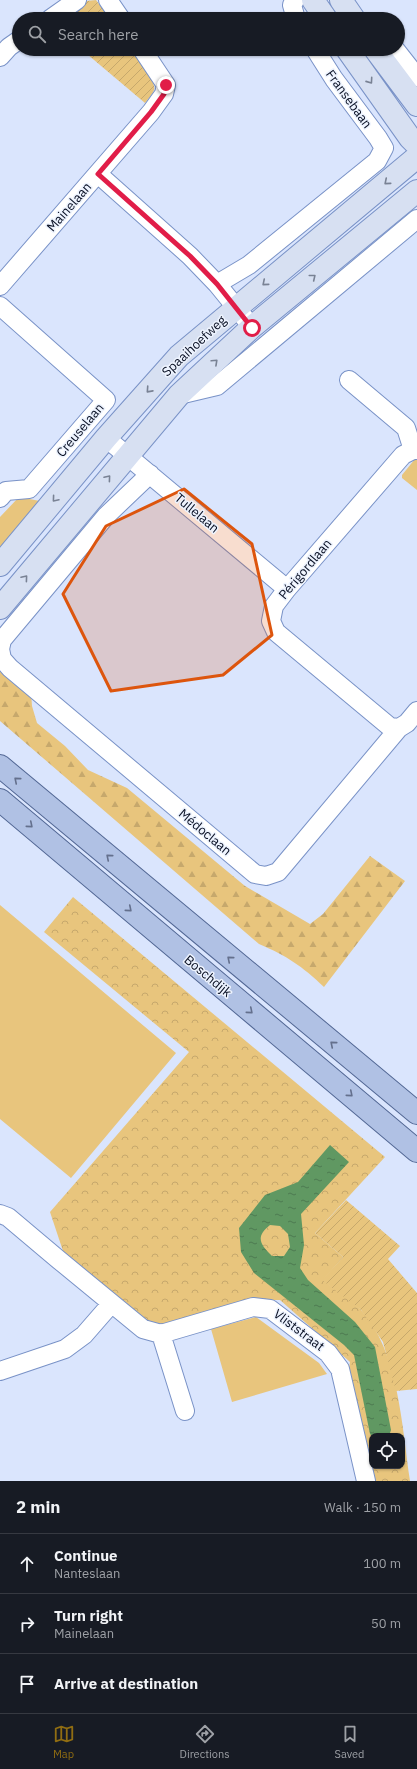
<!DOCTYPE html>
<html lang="en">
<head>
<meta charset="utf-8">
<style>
  :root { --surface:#171b24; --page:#20242c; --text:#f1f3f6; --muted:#9ea1a6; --line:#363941; --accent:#906d12 }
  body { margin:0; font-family:"IBM Plex Sans",sans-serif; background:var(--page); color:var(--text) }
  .controls { position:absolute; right:12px; bottom:12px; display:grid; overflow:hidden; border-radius:8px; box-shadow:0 1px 3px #0004 }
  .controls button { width:36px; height:36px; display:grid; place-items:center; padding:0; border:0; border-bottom:1px solid var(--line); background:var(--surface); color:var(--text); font:20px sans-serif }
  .stop { position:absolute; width:12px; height:12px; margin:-9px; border:3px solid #e11d48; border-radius:50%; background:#fff }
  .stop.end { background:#e11d48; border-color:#fff; box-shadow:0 1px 4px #0008 }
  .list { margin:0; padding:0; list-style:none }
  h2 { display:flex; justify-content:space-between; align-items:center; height:52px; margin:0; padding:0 16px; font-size:17px }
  h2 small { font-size:13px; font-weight:400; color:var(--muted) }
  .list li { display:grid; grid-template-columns:26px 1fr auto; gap:12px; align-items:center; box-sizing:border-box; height:60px; padding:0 16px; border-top:1px solid var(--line) }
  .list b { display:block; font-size:15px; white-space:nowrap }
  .list p { margin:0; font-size:13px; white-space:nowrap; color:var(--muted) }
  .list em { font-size:13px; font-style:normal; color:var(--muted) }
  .icon { flex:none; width:22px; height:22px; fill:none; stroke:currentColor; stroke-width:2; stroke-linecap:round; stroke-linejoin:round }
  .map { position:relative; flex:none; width:417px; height:1481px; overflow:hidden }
  .search { position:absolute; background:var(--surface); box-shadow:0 1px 3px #0004; left:12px; right:12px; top:12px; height:44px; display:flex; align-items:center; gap:10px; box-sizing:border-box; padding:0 14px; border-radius:22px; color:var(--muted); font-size:15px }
  .sheet { height:232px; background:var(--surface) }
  nav { display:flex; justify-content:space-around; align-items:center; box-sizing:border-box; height:56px; border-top:1px solid var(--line); background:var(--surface); font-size:11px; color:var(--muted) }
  nav a { display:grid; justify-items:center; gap:2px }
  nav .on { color:var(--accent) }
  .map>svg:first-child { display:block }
  .grass { fill:#e8c57d }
  .forest { fill:url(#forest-firs) }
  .park { fill:url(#park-crowns); fill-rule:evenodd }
  .garden { fill:url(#garden-furrows) }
  .water { fill:url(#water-ripples); fill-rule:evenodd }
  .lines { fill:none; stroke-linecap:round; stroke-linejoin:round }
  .street-casing { stroke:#7992c7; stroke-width:20 }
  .secondary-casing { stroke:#7992c7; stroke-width:24 }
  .primary-casing { stroke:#526794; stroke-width:24 }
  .street { stroke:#fff; stroke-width:18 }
  .secondary { stroke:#d7e0f2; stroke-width:22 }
  .primary { stroke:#b0c1e4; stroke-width:22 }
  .oneway { stroke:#798294 }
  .oneway2 { stroke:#64708d }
  .route { stroke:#e11d48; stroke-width:5 }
  .marked { fill:#dd550d; fill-opacity:0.2; stroke:#dd550d; stroke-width:3; stroke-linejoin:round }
  .labels { text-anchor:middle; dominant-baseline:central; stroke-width:3; stroke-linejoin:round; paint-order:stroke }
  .street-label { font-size:13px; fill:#070e22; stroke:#edf3fe }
</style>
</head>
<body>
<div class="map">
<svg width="417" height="1481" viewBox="0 0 417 1481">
  <defs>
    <pattern id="forest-firs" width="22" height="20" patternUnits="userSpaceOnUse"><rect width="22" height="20" fill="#e8c57d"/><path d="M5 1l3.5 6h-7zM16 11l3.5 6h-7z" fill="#c6a86c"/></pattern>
    <pattern id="park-crowns" width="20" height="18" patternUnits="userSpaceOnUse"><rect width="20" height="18" fill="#e8c57d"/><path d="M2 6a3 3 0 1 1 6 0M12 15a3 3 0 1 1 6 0" fill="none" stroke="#c6a86c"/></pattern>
    <pattern id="garden-furrows" width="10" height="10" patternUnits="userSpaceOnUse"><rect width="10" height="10" fill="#e8c57d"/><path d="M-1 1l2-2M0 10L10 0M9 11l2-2" fill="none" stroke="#c6a86c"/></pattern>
    <pattern id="water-ripples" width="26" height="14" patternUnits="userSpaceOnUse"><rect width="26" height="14" fill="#609862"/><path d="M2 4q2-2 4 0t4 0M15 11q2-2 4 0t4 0" fill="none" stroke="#4d7a50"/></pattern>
  </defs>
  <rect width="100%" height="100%" fill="#dae5fd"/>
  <path class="grass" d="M 415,459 L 417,459 L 417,490 L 402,478 L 402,475 Z
    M 19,497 L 45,502 L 0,556 L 0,517 Z
    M 0,905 L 176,1053 L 71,1178 L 0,1119 Z
    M 256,1317 L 319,1363 L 327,1374 L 232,1402 L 211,1329 Z"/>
  <path class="forest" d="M 0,668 L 31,692 L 32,706 L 37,723 L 65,746 L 88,770 L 127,788 L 245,886 L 310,924 L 323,914 L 370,856 L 405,881 L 324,987 C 302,966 287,956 259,944 L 0,721 Z"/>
  <path class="park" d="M 73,897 L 385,1157 L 315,1233 L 343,1257 L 323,1280 C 335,1290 350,1299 361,1310 C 399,1351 402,1428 410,1481 L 375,1481 L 349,1368 L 350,1362 L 280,1300 L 255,1300 L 160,1327 L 147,1325 L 69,1260 L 63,1251 L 50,1212 L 189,1052 L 44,932 ZM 372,1436 L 402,1436 L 402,1466 L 372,1466 Z"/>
  <path class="garden" d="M 96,0 L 110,19 L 61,19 L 86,1 Z
    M 81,49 L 131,49 C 136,57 157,81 154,90 C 153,94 148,99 145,103 Z
    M 346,1200 L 400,1246 L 388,1259 L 417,1293 L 417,1389 L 396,1391 L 383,1342 L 361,1310 L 322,1280 L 343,1257 L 315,1233 Z"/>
  <path class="water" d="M 330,1145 L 349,1162 L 301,1214 L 304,1245 L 300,1268 L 308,1280 L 355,1322 L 375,1347 L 391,1430 L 389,1436 L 372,1436 L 370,1434 L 354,1355 L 344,1345 L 254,1273 L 241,1252 L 239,1228 L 265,1195 L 298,1182 ZM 270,1225 L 280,1226 L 288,1234 L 290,1247 L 284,1256 L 272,1256 C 260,1244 255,1237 270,1225 Z"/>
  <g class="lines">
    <g class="street-casing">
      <path id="street" d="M 108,0 L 121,19
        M 295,0 L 292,5 L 296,19
        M 50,19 L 77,0
        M 395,49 L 417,77
        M 0,57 L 9,47 L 19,40
        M 98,174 L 190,256 L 217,284 L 252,327
        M 217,284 L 249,265 L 377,161 L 384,148 L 378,138 L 334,79 L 315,49
        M 0,286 L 151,112 L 164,94 L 166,85 L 142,49
        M 0,306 L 106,400 L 29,489 L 6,491 L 0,498
        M 349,380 L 406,428 L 413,450 L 417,450
        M 179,395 L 217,386 L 417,219
        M 106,438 L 287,589
        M 0,649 L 2,659 L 10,668 L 255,874 L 266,876 L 278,872 L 399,728 L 407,723 L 417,711
        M 0,649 L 2,640 L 106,516 L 150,474
        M 399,728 L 390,727 L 276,632 L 271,621 L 274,606 L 287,589 L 403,455 L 413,450
        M 0,1214 L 8,1217 L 59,1260 L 143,1329 L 161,1334 L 253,1307 L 270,1309 L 328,1353 L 340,1369 L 366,1481
        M 161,1334 L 185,1411
        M 0,1371 L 65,1349 L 84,1335 L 111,1304"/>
    </g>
    <g class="secondary-casing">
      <path id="secondary" d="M 313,0 L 326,19
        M 341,0 L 354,19
        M 347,49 L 410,138 L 417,145
        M 375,49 L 417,105
        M 0,565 L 106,438 L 179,356 L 417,157
        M 0,608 L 179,395 L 252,327 L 417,191"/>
    </g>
    <g class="primary-casing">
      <path id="primary" d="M 0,766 L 417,1113
        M 0,800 L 417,1151"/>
    </g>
    <use href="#street" class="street"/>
    <use href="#secondary" class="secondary"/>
    <use href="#primary" class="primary"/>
  </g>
  <defs><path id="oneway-chevron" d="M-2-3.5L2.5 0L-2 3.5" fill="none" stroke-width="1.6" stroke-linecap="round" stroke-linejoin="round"/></defs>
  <g class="oneway">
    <use href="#oneway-chevron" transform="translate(370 81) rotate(55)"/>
    <use href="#oneway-chevron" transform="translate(387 182) rotate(140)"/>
    <use href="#oneway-chevron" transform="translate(313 277) rotate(-39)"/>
    <use href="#oneway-chevron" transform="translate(265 283) rotate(140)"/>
    <use href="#oneway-chevron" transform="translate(215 362) rotate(-43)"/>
    <use href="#oneway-chevron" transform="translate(149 390) rotate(132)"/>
    <use href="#oneway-chevron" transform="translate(108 478) rotate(-50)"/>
    <use href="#oneway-chevron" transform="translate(55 499) rotate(130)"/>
    <use href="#oneway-chevron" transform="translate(25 578) rotate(-50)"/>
  </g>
  <g class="oneway2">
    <use href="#oneway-chevron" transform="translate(17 780) rotate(-140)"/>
    <use href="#oneway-chevron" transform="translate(30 825) rotate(40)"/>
    <use href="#oneway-chevron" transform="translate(109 857) rotate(-140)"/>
    <use href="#oneway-chevron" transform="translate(129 909) rotate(40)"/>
    <use href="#oneway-chevron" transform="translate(230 959) rotate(-140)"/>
    <use href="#oneway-chevron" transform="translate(250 1011) rotate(40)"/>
    <use href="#oneway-chevron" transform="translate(333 1044) rotate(-140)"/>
    <use href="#oneway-chevron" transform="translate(350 1094) rotate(40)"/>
  </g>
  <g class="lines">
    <path class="route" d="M 166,85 L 164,94 L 151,112 L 98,174 L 190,256 L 217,284 L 252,328"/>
  </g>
  <path class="marked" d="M 184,489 L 252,544 L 272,635 L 223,675 L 111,691 L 63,594 L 106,526 Z"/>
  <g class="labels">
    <g class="street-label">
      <text transform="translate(349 99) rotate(54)">Fransebaan</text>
      <text transform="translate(69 207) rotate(-49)">Mainelaan</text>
      <text transform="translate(194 346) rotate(-43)">Spaaihoefweg</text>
      <text transform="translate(80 430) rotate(-50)">Creuselaan</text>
      <text transform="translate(197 513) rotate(40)">Tullelaan</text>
      <text transform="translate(305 569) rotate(-50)">Périgordlaan</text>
      <text transform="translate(205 832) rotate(40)">Médoclaan</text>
      <text transform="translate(208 976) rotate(40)">Boschdijk</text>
      <text transform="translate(299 1330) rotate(37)">Vliststraat</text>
    </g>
  </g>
</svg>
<div class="controls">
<button><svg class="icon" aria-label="locate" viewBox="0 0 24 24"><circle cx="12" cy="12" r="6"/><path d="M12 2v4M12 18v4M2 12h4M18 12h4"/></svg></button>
</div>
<div class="stop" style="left:252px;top:328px"></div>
<div class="stop end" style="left:166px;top:85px"></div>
<div class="search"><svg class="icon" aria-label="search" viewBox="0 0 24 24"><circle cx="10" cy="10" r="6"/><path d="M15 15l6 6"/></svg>Search here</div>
</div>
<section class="sheet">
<h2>2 min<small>Walk · 150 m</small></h2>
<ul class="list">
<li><svg class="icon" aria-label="ahead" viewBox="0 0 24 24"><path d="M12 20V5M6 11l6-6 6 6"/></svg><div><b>Continue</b><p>Nanteslaan</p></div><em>100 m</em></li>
<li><svg class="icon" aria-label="right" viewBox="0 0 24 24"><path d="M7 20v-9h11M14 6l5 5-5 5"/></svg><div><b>Turn right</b><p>Mainelaan</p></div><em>50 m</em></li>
<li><svg class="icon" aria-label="arrive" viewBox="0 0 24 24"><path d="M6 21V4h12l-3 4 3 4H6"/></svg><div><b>Arrive at destination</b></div></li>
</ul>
</section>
<nav>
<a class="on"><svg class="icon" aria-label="map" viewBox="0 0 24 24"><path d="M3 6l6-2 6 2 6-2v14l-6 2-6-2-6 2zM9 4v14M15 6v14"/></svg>Map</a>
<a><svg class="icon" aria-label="directions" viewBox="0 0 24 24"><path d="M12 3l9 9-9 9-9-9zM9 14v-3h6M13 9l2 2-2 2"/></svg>Directions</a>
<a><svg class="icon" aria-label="saved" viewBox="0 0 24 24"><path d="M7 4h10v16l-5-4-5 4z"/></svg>Saved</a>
</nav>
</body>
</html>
